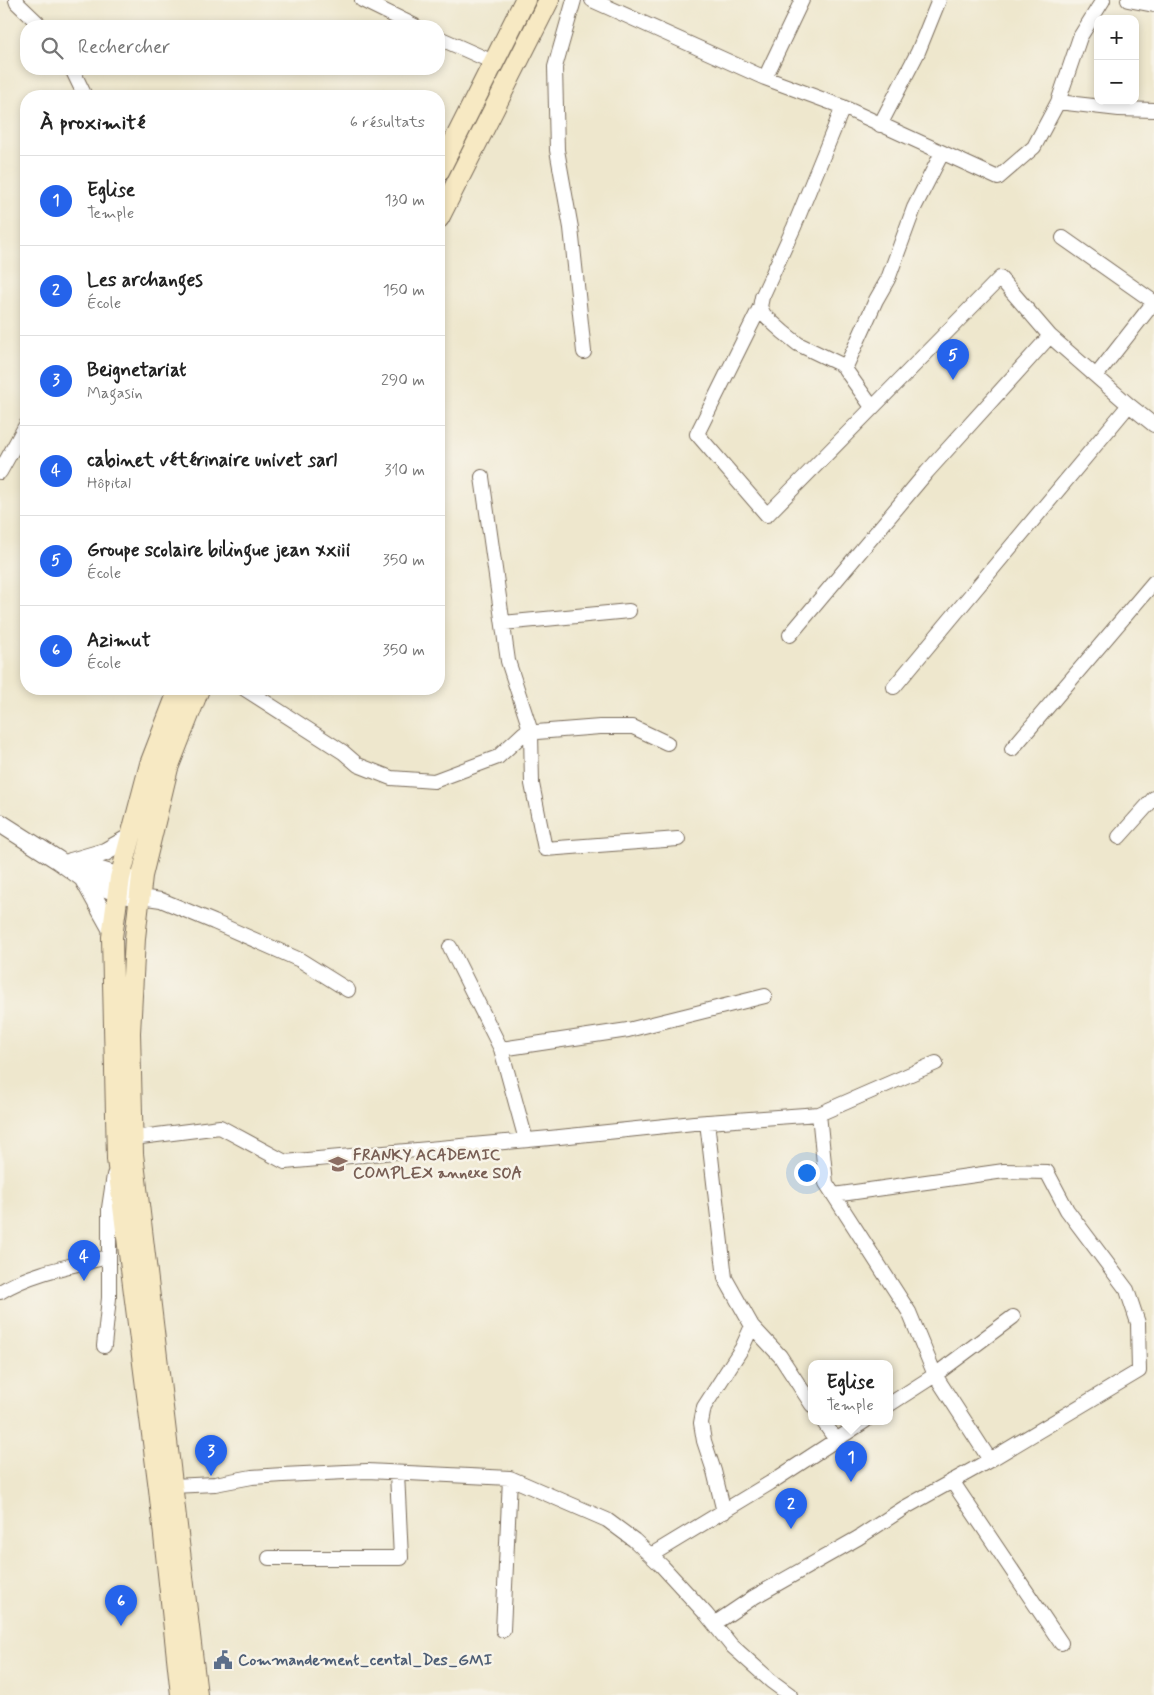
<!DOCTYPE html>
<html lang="fr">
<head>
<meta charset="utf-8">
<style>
  :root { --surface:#fff; --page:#f2f2f2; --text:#222; --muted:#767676; --line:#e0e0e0; --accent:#2563eb }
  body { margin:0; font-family:Mynerve,sans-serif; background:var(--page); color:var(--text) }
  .controls { position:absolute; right:15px; top:15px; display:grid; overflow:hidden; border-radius:10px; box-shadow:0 2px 8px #0003 }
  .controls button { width:45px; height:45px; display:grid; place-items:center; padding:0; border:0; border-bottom:1px solid var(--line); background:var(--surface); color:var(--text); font:25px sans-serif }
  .you { position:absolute; left:806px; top:1172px; width:18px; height:18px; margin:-12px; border:4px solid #fff; border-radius:50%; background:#1a73e8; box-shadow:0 0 0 8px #1a73e833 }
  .badge { display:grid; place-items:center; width:32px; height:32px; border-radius:50%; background:var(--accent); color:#fff; font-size:16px; font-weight:700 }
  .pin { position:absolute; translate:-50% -41px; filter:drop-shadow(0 1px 2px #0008) }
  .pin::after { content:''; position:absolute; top:26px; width:18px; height:15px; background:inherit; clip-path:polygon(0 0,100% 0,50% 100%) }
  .popup { position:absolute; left:808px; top:1360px; width:85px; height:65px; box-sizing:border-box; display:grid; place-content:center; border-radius:10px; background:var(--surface); filter:drop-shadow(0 1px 4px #0005); font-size:16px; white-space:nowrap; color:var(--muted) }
  .popup b { font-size:19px; color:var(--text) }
  .popup::after { content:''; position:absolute; left:50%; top:100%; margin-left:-10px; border:10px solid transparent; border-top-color:var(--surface) }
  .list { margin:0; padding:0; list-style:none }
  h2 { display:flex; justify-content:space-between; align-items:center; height:65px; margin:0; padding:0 20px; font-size:21px }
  h2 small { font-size:16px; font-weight:400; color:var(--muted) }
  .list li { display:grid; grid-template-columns:32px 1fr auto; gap:15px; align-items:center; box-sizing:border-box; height:90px; padding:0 20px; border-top:1px solid var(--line) }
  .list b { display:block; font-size:19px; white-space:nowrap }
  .list p { margin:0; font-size:16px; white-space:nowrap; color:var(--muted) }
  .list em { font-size:16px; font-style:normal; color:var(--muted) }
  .icon { flex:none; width:28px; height:28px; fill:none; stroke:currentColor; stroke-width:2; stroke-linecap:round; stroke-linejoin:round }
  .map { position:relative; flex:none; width:1154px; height:1695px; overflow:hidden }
  .search { position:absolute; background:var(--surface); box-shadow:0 2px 8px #0003; left:20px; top:20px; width:425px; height:55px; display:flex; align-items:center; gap:12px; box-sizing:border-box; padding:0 18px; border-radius:20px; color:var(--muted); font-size:19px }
  .panel { position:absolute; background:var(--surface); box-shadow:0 2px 8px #0003; left:20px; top:90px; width:425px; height:605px; border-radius:20px }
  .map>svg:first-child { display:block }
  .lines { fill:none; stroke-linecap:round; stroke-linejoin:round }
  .minor-casing { stroke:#7a6c5b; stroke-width:16 }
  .tertiary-casing { stroke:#7a6c5b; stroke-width:20 }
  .secondary-casing { stroke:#7a6c5b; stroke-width:22 }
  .minor { stroke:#fff; stroke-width:14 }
  .tertiary { stroke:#fff; stroke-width:18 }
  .secondary { stroke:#f7e9c3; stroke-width:20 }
  .labels { text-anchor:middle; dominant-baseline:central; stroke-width:5; stroke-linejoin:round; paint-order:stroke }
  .education-label { font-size:16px; font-weight:bold; fill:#785e54; stroke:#f7f3e8; text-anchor:start }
  .service-label { font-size:16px; font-weight:bold; fill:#4e5e75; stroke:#f7f3e8; text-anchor:start }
</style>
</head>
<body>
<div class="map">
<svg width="1154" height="1695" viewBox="0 0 1154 1695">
  <rect width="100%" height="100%" fill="#f7f3e8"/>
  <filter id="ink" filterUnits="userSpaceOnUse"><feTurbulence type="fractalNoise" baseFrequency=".02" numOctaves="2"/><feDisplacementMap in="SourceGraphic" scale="10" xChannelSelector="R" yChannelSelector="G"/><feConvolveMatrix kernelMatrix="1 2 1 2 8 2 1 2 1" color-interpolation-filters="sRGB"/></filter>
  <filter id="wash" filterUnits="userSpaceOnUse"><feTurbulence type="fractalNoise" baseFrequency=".0096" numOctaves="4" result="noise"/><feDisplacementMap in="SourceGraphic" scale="20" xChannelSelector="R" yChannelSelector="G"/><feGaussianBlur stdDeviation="1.12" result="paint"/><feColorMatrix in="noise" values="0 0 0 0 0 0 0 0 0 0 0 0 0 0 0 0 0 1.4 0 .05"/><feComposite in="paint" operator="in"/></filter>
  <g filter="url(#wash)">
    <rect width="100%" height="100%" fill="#eee7cd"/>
  </g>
  <g filter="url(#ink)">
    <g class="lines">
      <g class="minor-casing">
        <path id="minor" d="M 16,0 L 17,3 L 41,26
          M 362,0 L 415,26
          M 574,0 L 555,67 L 557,150 L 571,228 L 584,352
          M 592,0 L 765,78 L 843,107 L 998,178 L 1034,147 L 1058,102 L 1080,37 L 1103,0
          M 1128,0 L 1154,5
          M 439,38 L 493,62
          M 72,69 L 85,96
          M 765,78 L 802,0
          M 1058,102 L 1119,109 L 1154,110
          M 843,107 L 794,227 L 762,297 L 760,307 L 764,315 L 783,332 L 798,344 L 846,367
          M 880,125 L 918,52 L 939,0
          M 1063,238 L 1154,302 L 1096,376
          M 760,307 L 697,434 L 767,515 L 1000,278 L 1050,336 L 1129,405 L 894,687
          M 1129,405 L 1154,425
          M 872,407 L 845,369 L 876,300 L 888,279 L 914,208 L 942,153
          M 0,472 L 26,425
          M 482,477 L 508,661 L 531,732 L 532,784 L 545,849 L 678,839
          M 503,623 L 629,611
          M 790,635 L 927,472 L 1050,336
          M 245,689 L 343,752 L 358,765 L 391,778 L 434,781 L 498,757 L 524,733 L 600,727 L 633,727 L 667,743
          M 1012,749 L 1154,582
          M 1119,837 L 1154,798
          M 140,897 L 161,900 L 214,922 L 300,960 L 348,990
          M 450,947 L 501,1049 L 526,1140
          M 501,1049 L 628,1030 L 765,996
          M 819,1114 L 826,1183 L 909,1312 L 935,1375 L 890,1404
          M 707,1122 L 725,1278 L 752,1326 L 780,1356 L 812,1405
          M 133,1138 L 220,1127 L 285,1162 L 550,1138 L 694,1123 L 819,1114 L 936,1063
          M 0,1292 C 32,1272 71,1266 108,1257
          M 104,1346 L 109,1298 L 109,1208 L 114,1175
          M 823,1421 L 836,1440
          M 990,1460 L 935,1375 L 1013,1317
          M 952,1481 L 1061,1643
          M 172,1486 L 215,1484 L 252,1477 L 283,1475 L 367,1471 L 510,1478 L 607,1520 L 634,1540 L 662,1566 L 706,1614 L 731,1645 L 771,1681 L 790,1695
          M 724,1512 L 714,1471 L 704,1441 L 701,1423 L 704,1407 L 742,1348 L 752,1326
          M 651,1555 L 770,1483 L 865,1421
          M 269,1558 L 401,1558 L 397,1473
          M 714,1624 L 754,1597 L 858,1538 L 904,1508 L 990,1460 L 1139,1371 L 1138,1323 L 1127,1290 L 1067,1210 L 1047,1172 L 1004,1171 L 834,1195
          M 503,1630 L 510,1478"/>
      </g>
      <g class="tertiary-casing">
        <path id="tertiary" d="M 0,823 L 58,860 L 83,878 L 118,893 L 130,895
          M 71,862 L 141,883
          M 71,862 L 105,852 L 131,837
          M 83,878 L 113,932"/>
      </g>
      <g class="secondary-casing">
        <path id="secondary" d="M 439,171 L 525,0
          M 439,218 L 549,0
          M 179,689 L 150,764 L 120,878 L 112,937 L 117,1159 L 159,1489 L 181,1695
          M 197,1695 L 133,1154 L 130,1033 L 135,938 L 142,876 L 168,768 L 199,689"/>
      </g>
      <use href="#minor" class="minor"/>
      <use href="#tertiary" class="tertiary"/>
      <use href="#secondary" class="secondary"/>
    </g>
  </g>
  <defs>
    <g id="school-bare" transform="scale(1.5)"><path d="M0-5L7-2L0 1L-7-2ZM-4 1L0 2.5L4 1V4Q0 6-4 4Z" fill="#8d6e63" stroke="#f7f3e8" stroke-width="2.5" paint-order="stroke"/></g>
    <g id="civic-bare" transform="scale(1.5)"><path d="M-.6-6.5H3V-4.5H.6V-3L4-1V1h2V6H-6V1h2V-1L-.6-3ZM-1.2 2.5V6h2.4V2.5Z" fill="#5c6f8a" stroke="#f7f3e8" stroke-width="2.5" paint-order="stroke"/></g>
  </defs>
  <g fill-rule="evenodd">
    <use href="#school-bare" x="338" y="1164"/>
    <use href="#civic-bare" x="223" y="1660"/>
  </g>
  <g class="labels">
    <g class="education-label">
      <text x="353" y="1155">FRANKY ACADEMIC<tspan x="353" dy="18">COMPLEX annexe SOA</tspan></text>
    </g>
    <g class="service-label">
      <text x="238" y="1660">Commandement_cental_Des_GMI</text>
    </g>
  </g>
</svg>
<div class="controls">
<button>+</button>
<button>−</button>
</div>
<div class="you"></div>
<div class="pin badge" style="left:851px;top:1482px">1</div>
<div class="popup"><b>Eglise</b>Temple</div>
<div class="pin badge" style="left:791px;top:1529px">2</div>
<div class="pin badge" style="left:211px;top:1476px">3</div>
<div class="pin badge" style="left:84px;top:1281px">4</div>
<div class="pin badge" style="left:953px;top:380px">5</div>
<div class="pin badge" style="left:121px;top:1626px">6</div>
<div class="search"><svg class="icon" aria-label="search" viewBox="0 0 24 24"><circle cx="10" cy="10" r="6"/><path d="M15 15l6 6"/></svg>Rechercher</div>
<section class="panel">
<h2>À proximité<small>6 résultats</small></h2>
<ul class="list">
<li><span class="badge">1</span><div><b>Eglise</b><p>Temple</p></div><em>130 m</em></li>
<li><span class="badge">2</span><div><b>Les archanges</b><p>École</p></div><em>150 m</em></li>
<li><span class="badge">3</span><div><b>Beignetariat</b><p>Magasin</p></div><em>290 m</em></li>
<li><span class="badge">4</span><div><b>cabinet vétérinaire univet sarl</b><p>Hôpital</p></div><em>310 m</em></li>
<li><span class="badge">5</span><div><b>Groupe scolaire bilingue jean xxiii</b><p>École</p></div><em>350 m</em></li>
<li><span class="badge">6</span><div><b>Azimut</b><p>École</p></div><em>350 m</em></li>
</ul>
</section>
</div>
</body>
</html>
